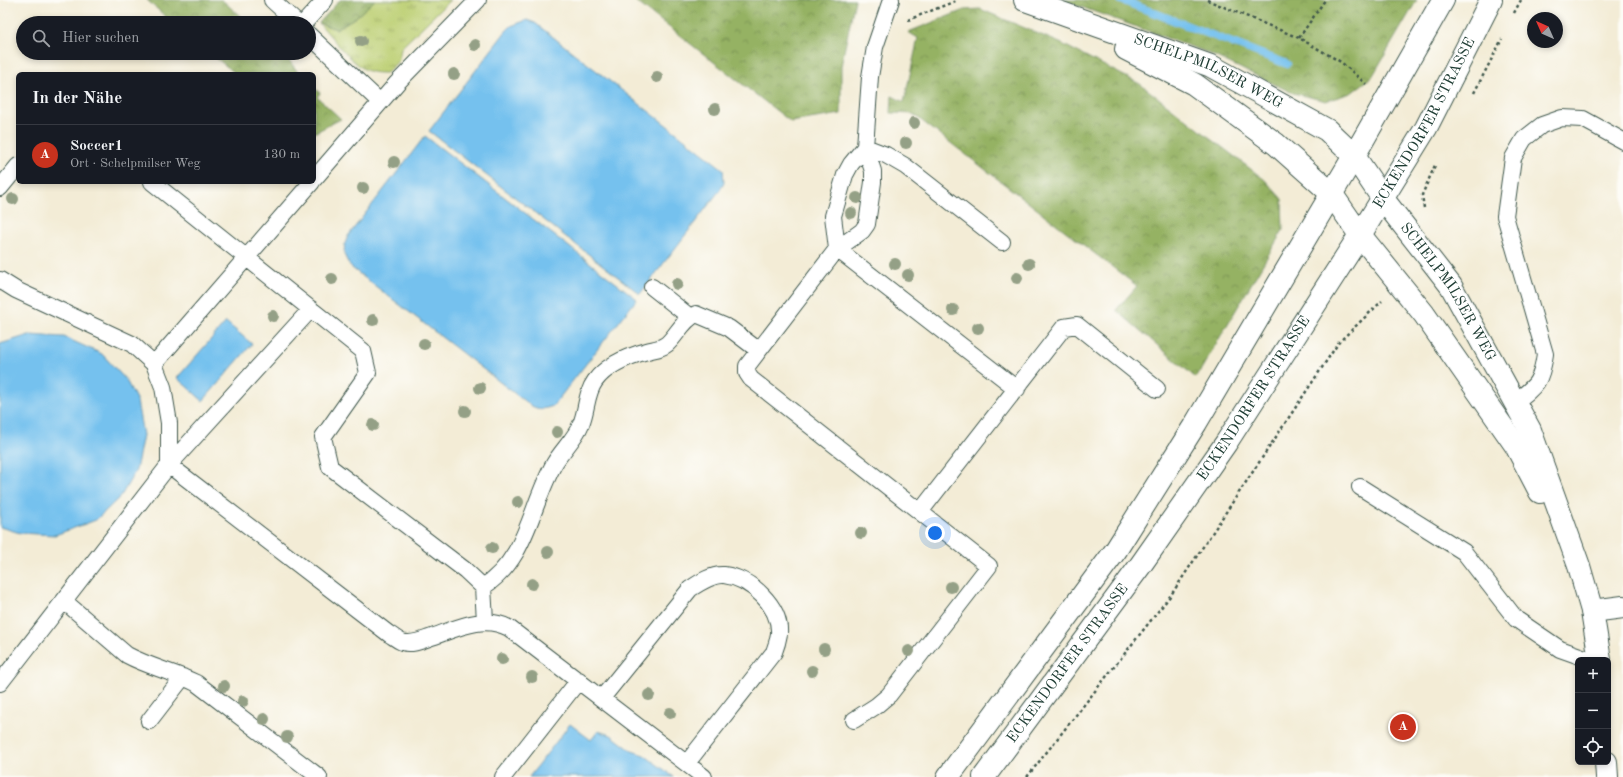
<!DOCTYPE html>
<html lang="de">
<head>
<meta charset="utf-8">
<style>
  :root { --surface:#171b24; --page:#242831; --text:#f1f3f6; --muted:#9ea1a6; --line:#363941; --accent:#c8321e }
  body { margin:0; font-family:"Old Standard TT",serif; background:var(--page); color:var(--text) }
  .controls { position:absolute; right:12px; bottom:12px; display:grid; overflow:hidden; border-radius:6px; box-shadow:0 2px 6px #0003 }
  .controls button { width:36px; height:36px; display:grid; place-items:center; padding:0; border:0; border-bottom:1px solid var(--line); background:var(--surface); color:var(--text); font:20px sans-serif }
  .compass { position:absolute; left:1527px; top:12px; width:36px; height:36px; border-radius:50%; background:var(--surface); box-shadow:0 2px 6px #0003; rotate:315deg }
  .you { position:absolute; left:935px; top:533px; width:14px; height:14px; margin:-10px; border:3px solid #fff; border-radius:50%; background:#1a73e8; box-shadow:0 0 0 6px #1a73e833 }
  .badge { display:grid; place-items:center; width:26px; height:26px; border-radius:50%; background:var(--accent); color:#fff; font-size:13px; font-weight:700 }
  .pin { position:absolute; translate:-50% -50%; border:2px solid #fff; box-shadow:0 1px 4px #0006 }
  .list { margin:0; padding:0; list-style:none }
  h2 { display:flex; justify-content:space-between; align-items:center; height:52px; margin:0; padding:0 16px; font-size:17px }
  h2 small { font-size:13px; font-weight:400; color:var(--muted) }
  .list li { display:grid; grid-template-columns:26px 1fr auto; gap:12px; align-items:center; box-sizing:border-box; height:60px; padding:0 16px; border-top:1px solid var(--line) }
  .list b { display:block; font-size:15px; white-space:nowrap }
  .list p { margin:0; font-size:13px; white-space:nowrap; color:var(--muted) }
  .list em { font-size:13px; font-style:normal; color:var(--muted) }
  .icon { flex:none; width:22px; height:22px; fill:none; stroke:currentColor; stroke-width:2; stroke-linecap:round; stroke-linejoin:round }
  .map { position:relative; flex:none; width:1623px; height:777px; overflow:hidden }
  .search { position:absolute; background:var(--surface); box-shadow:0 2px 6px #0003; left:16px; top:16px; width:300px; height:44px; display:flex; align-items:center; gap:10px; box-sizing:border-box; padding:0 14px; border-radius:22px; color:var(--muted); font-size:15px }
  .panel { position:absolute; background:var(--surface); box-shadow:0 2px 6px #0003; left:16px; top:72px; width:300px; height:112px; border-radius:6px }
  .map>svg:first-child { display:block }
  .grass { fill:url(#grass-tufts); stroke:#6e8653 }
  .forest { fill:url(#forest-crowns); stroke:#5a784c }
  .water { fill:#74c1ee; stroke:#4a7f91 }
  .lines { fill:none; stroke-linecap:round; stroke-linejoin:round }
  .stream { stroke:#74c1ee; stroke-width:8 }
  .lane-casing { stroke:#3f574c; stroke-width:18 }
  .street-casing { stroke:#3f574c; stroke-width:24 }
  .secondary-casing { stroke:#3f574c; stroke-width:24 }
  .path { stroke:#3f574c; stroke-width:2.5; stroke-dasharray:3 3; stroke-linecap:butt }
  .lane { stroke:#fff; stroke-width:16 }
  .street { stroke:#fff; stroke-width:22 }
  .secondary { stroke:#fff; stroke-width:22 }
  .tree { fill:#94a086 }
  .labels { text-anchor:middle; dominant-baseline:central; stroke-width:3; stroke-linejoin:round; paint-order:stroke }
  .street-label { font-size:15px; fill:#1f3d34; stroke:#fdfcf7 }
</style>
</head>
<body>
<div class="map">
<svg width="1623" height="777" viewBox="0 0 1623 777">
  <defs>
    <pattern id="grass-tufts" width="24" height="20" patternUnits="userSpaceOnUse"><rect width="24" height="20" fill="#bccf72"/><path d="M3 7l-1-3M5 7V3M7 7l1-3M15 17l-1-3M17 17v-4M19 17l1-3" fill="none" stroke="#98a95e"/></pattern>
    <pattern id="forest-crowns" width="20" height="18" patternUnits="userSpaceOnUse"><rect width="20" height="18" fill="#95b264"/><path d="M2 6a3 3 0 1 1 6 0M12 15a3 3 0 1 1 6 0" fill="none" stroke="#799253"/></pattern>
  </defs>
  <rect width="100%" height="100%" fill="#fdfcf7"/>
  <filter id="ink" filterUnits="userSpaceOnUse"><feTurbulence type="fractalNoise" baseFrequency=".025" numOctaves="2"/><feDisplacementMap in="SourceGraphic" scale="8" xChannelSelector="R" yChannelSelector="G"/><feConvolveMatrix kernelMatrix="1 2 1 2 8 2 1 2 1" color-interpolation-filters="sRGB"/></filter>
  <filter id="wash" filterUnits="userSpaceOnUse"><feTurbulence type="fractalNoise" baseFrequency=".012" numOctaves="4" result="noise"/><feDisplacementMap in="SourceGraphic" scale="16" xChannelSelector="R" yChannelSelector="G"/><feGaussianBlur stdDeviation="0.9" result="paint"/><feColorMatrix in="noise" values="0 0 0 0 0 0 0 0 0 0 0 0 0 0 0 0 0 1.4 0 .05"/><feComposite in="paint" operator="in"/></filter>
  <g filter="url(#wash)">
    <rect width="100%" height="100%" fill="#f3ecd6"/>
    <path class="grass" d="M 375,0 L 450,0 L 401,48 L 399,60 L 387,73 C 380,73 372,73 366,70 C 351,63 330,35 319,23 L 336,29 L 356,17 Z"/>
    <path class="forest" d="M 147,0 L 222,0 L 248,23 L 173,23 Z
      M 340,0 L 375,0 L 356,17 L 336,29 L 319,23 Z
      M 634,0 L 855,0 L 841,66 L 841,114 L 791,122 Z
      M 1062,0 L 1417,0 L 1372,77 L 1351,93 L 1326,101 L 1293,93 L 1206,52 Z
      M 980,9 L 1060,43 L 1140,84 L 1265,180 L 1282,199 L 1283,230 L 1196,378 L 1116,310 L 1137,286 L 913,114 L 891,113 L 892,96 L 904,102 L 918,38 L 908,32 L 964,10 Z
      M 210,53 L 284,53 L 299,74 L 236,74 Z
      M 314,88 L 320,93 L 317,97 L 341,119 L 314,133 Z"/>
    <path class="water" d="M 527,20 L 535,23 L 723,169 L 724,183 L 720,190 L 640,294 L 429,131 L 506,31 L 511,26 Z
      M 425,136 L 637,299 L 553,406 C 542,410 537,410 527,403 L 352,268 C 343,257 342,249 348,236 Z
      M 226,322 L 252,344 L 203,401 L 177,378 Z
      M 29,335 L 64,337 L 102,354 L 126,380 L 137,401 L 143,435 L 136,470 L 121,496 L 96,520 L 55,535 L 20,533 L 0,527 L 0,344 Z
      M 570,724 L 591,740 L 598,731 L 611,735 L 632,751 L 644,755 L 674,777 L 529,777 Z"/>
    <g class="lines">
      <path class="stream" d="M 1121,0 L 1287,64"/>
    </g>
  </g>
  <g filter="url(#ink)">
    <g class="lines">
      <g class="lane-casing">
        <path id="lane" d="M 272,0 L 297,23
          M 304,23 L 325,0
          M 309,35 L 380,102
          M 865,147 L 851,164 L 845,175 L 833,216 L 837,249 L 862,231 L 867,224 L 873,182 L 873,171 L 865,147 L 870,77 L 875,47 L 891,0
          M 865,147 L 886,155 L 905,166 L 1002,242
          M 314,179 L 397,83 L 478,0
          M 152,182 L 363,351 L 368,373 L 323,437 L 330,467 L 465,570 L 483,587
          M 0,188 L 18,166
          M 0,280 L 16,290 L 132,344 L 154,364 L 163,387 L 169,423 L 169,465 L 389,634 C 393,636 397,640 402,642 C 411,645 421,641 429,638 C 456,629 482,614 509,628 L 704,777
          M 652,287 L 690,317
          M 154,364 L 312,182
          M 1017,389 L 837,249 L 747,366 L 747,373 L 751,379 L 920,512 L 1064,327 L 1077,325 L 1157,389
          M 1515,402 C 1537,385 1541,382 1545,354 L 1505,216 L 1513,158 L 1524,139 L 1542,125 L 1562,118 L 1583,119 L 1623,141
          M 1360,487 L 1464,552 L 1516,619 L 1560,649 L 1591,660
          M 64,601 L 127,655 C 149,667 174,672 196,683 L 319,777
          M 485,621 L 483,587 C 527,559 530,507 554,464 C 562,450 575,439 581,424 C 587,410 586,393 595,381 C 607,364 629,356 647,351 C 654,349 661,349 667,344 C 677,335 683,320 696,314 L 729,328 L 758,350
          M 0,683 L 169,465 L 311,309
          M 602,698 L 690,589 C 699,583 712,574 724,575 C 751,578 781,607 779,634 C 778,640 776,647 774,652 L 687,763
          M 854,720 L 876,706 L 889,695 L 989,566 L 920,512
          M 149,721 L 183,677
          M 503,777 L 579,680"/>
      </g>
      <g class="street-casing">
        <g id="street">
          <path id="s1" d="M 1025,0 L 1211,66 L 1327,130 L 1354,156 L 1383,199 L 1451,286 L 1530,430 L 1579,566 L 1592,611 L 1600,660"/>
          <path d="M 1126,49 L 1194,84 L 1276,144 L 1331,193 L 1360,235 L 1424,314 L 1516,446 L 1540,492"/>
          <path d="M 1592,611 L 1623,607"/>
          <path d="M 1606,762 L 1607,777"/>
        </g>
      </g>
      <g class="secondary-casing">
        <g id="secondary">
          <path d="M 948,777 L 1116,550 L 1196,423 L 1354,156 L 1443,0"/>
          <path id="s2" d="M 984,777 L 1140,566 L 1226,443 L 1360,235 L 1426,128 L 1491,0"/>
        </g>
      </g>
      <path class="path" d="M 1207,0 L 1299,38 L 1341,62 L 1366,84
        M 1514,13 L 1521,0
        M 908,20 L 958,0
        M 1299,38 L 1325,0
        M 1474,93 L 1502,39
        M 1424,208 L 1422,195 L 1436,163
        M 1027,777 L 1171,595 L 1339,342 L 1382,301"/>
      <use href="#lane" class="lane"/>
      <use href="#street" class="street"/>
      <use href="#secondary" class="secondary"/>
    </g>
    <g class="tree">
      <circle cx="361" cy="41" r="6"/>
      <circle cx="475" cy="45" r="6"/>
      <circle cx="454" cy="74" r="6"/>
      <circle cx="657" cy="77" r="6"/>
      <circle cx="715" cy="109" r="6"/>
      <circle cx="914" cy="123" r="6"/>
      <circle cx="906" cy="143" r="6"/>
      <circle cx="394" cy="162" r="6"/>
      <circle cx="363" cy="188" r="6"/>
      <circle cx="857" cy="198" r="6"/>
      <circle cx="13" cy="199" r="6"/>
      <circle cx="851" cy="213" r="6"/>
      <circle cx="895" cy="264" r="6"/>
      <circle cx="1029" cy="264" r="6"/>
      <circle cx="908" cy="275" r="6"/>
      <circle cx="1017" cy="278" r="6"/>
      <circle cx="332" cy="279" r="6"/>
      <circle cx="677" cy="284" r="6"/>
      <circle cx="953" cy="310" r="6"/>
      <circle cx="273" cy="316" r="6"/>
      <circle cx="373" cy="320" r="6"/>
      <circle cx="978" cy="328" r="6"/>
      <circle cx="424" cy="344" r="6"/>
      <circle cx="480" cy="388" r="6"/>
      <circle cx="465" cy="411" r="6"/>
      <circle cx="373" cy="425" r="6"/>
      <circle cx="557" cy="432" r="6"/>
      <circle cx="518" cy="502" r="6"/>
      <circle cx="861" cy="533" r="6"/>
      <circle cx="492" cy="548" r="6"/>
      <circle cx="548" cy="552" r="6"/>
      <circle cx="532" cy="584" r="6"/>
      <circle cx="951" cy="587" r="6"/>
      <circle cx="824" cy="649" r="6"/>
      <circle cx="909" cy="651" r="6"/>
      <circle cx="502" cy="659" r="6"/>
      <circle cx="812" cy="671" r="6"/>
      <circle cx="532" cy="677" r="6"/>
      <circle cx="224" cy="686" r="6"/>
      <circle cx="649" cy="695" r="6"/>
      <circle cx="243" cy="701" r="6"/>
      <circle cx="670" cy="713" r="6"/>
      <circle cx="264" cy="719" r="6"/>
      <circle cx="287" cy="737" r="6"/>
    </g>
  </g>
  <g class="labels">
    <g class="street-label">
      <text stroke="none"><textPath href="#s1" startOffset="197">SCHELPMILSER WEG</textPath></text>
      <text stroke="none"><textPath href="#s2" startOffset="789">ECKENDORFER STRASSE</textPath></text>
      <text stroke="none"><textPath href="#s1" startOffset="533">SCHELPMILSER WEG</textPath></text>
      <text stroke="none"><textPath href="#s2" startOffset="465">ECKENDORFER STRASSE</textPath></text>
      <text stroke="none"><textPath href="#s2" startOffset="141">ECKENDORFER STRASSE</textPath></text>
    </g>
  </g>
</svg>
<div class="controls">
<button>+</button>
<button>−</button>
<button><svg class="icon" aria-label="locate" viewBox="0 0 24 24"><circle cx="12" cy="12" r="6"/><path d="M12 2v4M12 18v4M2 12h4M18 12h4"/></svg></button>
</div>
<svg class="compass" viewBox="-18 -18 36 36"><path d="M0-13l5 13h-10z" fill="#e53935"/><path d="M0 13l5-13h-10z" fill="#9ea1a6"/></svg>
<div class="you"></div>
<div class="pin badge" style="left:1403px;top:727px">A</div>
<div class="search"><svg class="icon" aria-label="search" viewBox="0 0 24 24"><circle cx="10" cy="10" r="6"/><path d="M15 15l6 6"/></svg>Hier suchen</div>
<section class="panel">
<h2>In der Nähe<small></small></h2>
<ul class="list">
<li><span class="badge">A</span><div><b>Soccer1</b><p>Ort · Schelpmilser Weg</p></div><em>130 m</em></li>
</ul>
</section>
</div>
</body>
</html>
